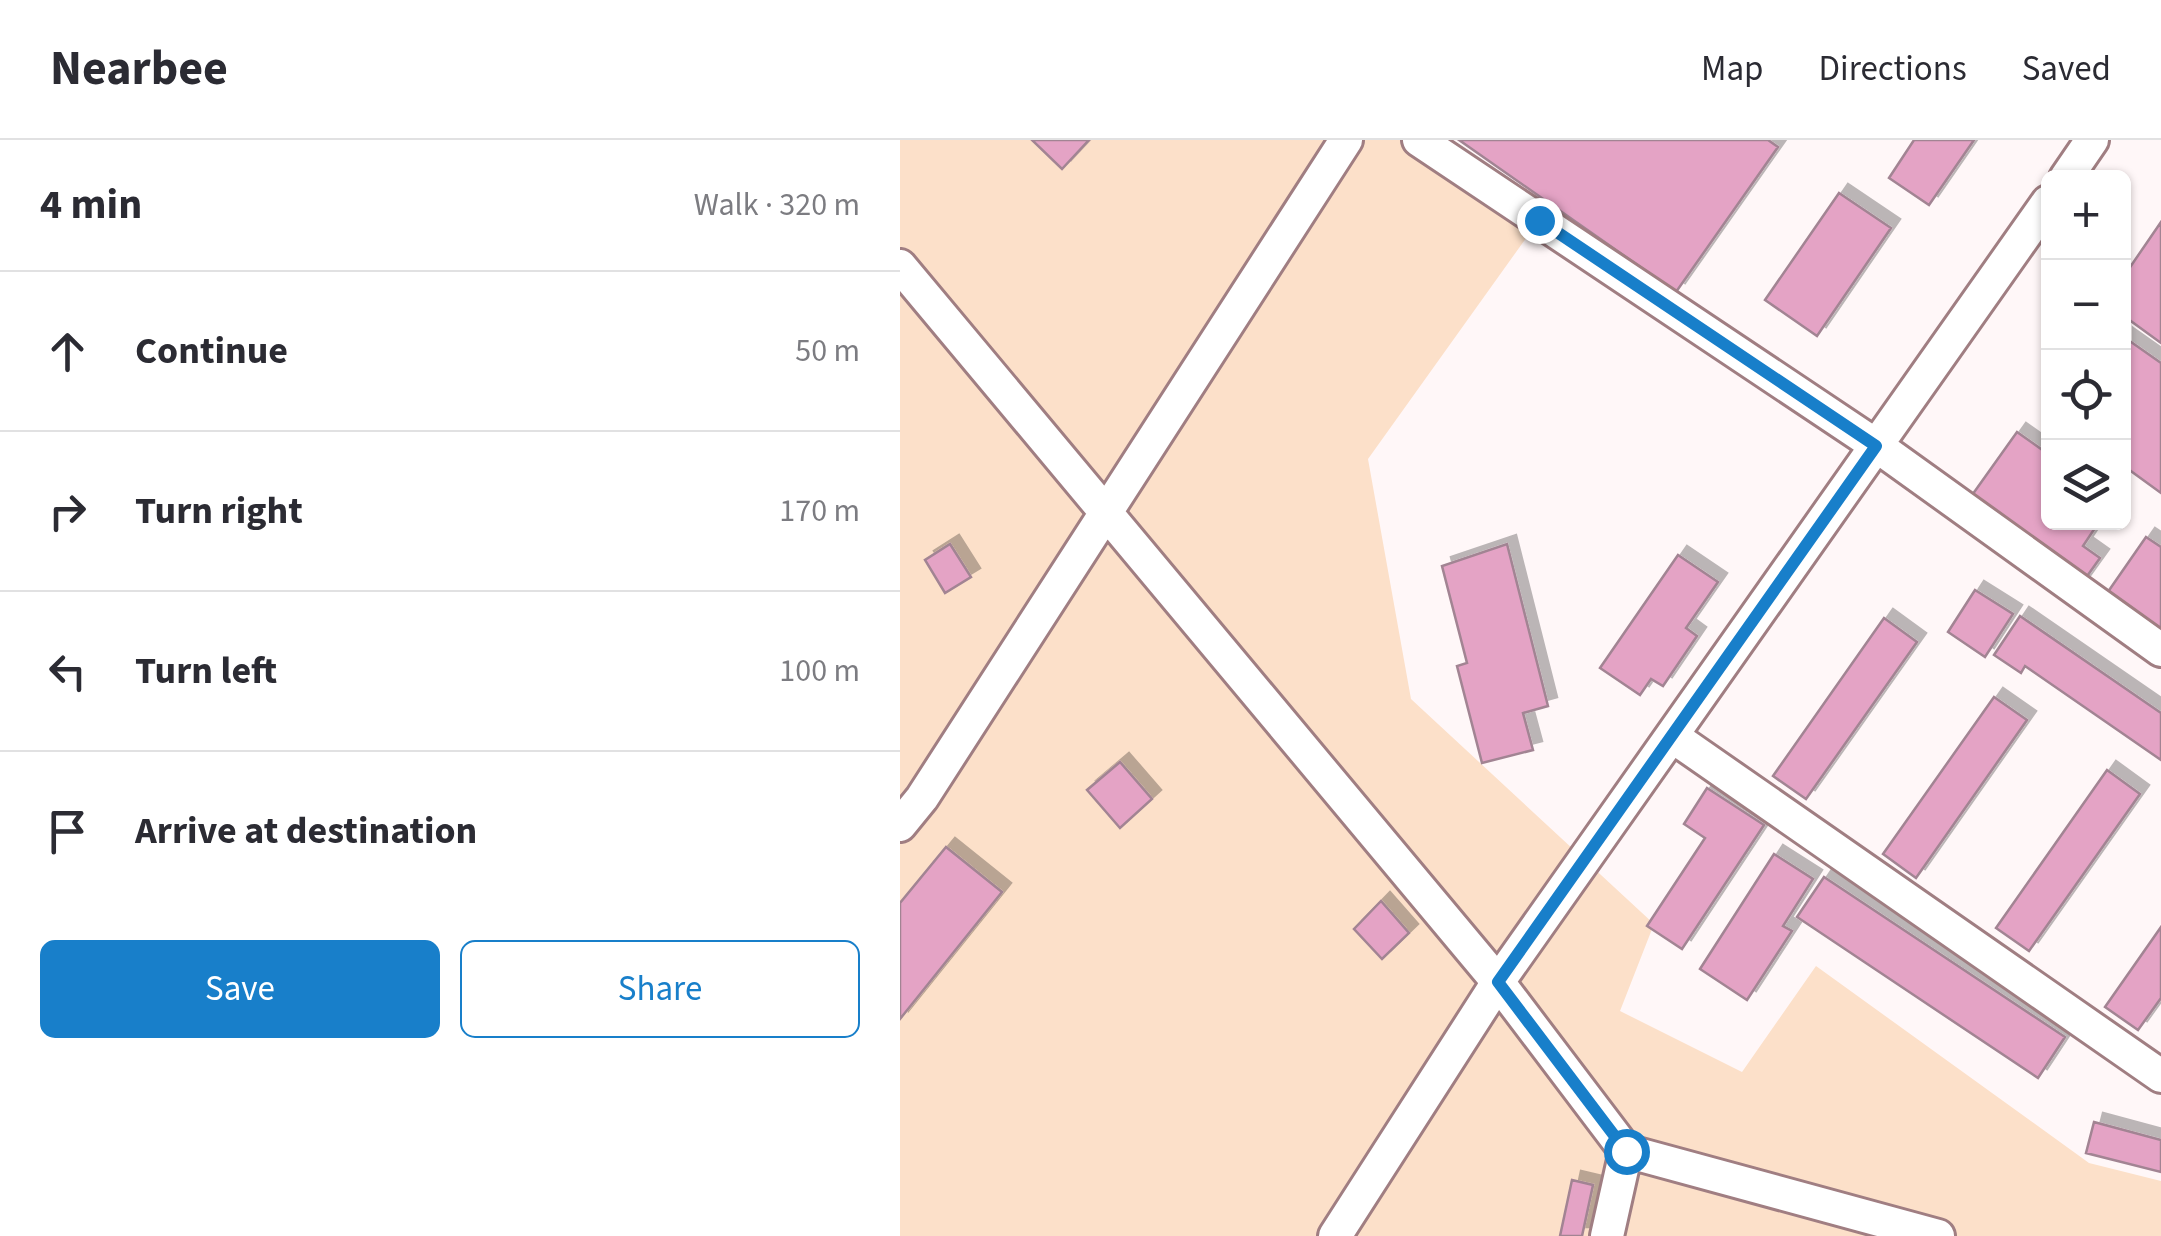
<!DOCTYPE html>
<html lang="en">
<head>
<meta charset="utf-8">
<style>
  :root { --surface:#fff; --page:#f2f2f3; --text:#2b2b33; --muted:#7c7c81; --line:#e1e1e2; --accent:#187fca }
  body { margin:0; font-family:"Source Sans 3",sans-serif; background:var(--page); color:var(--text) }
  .controls { position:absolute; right:30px; top:30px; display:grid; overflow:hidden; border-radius:15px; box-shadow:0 2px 8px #0004 }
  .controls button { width:90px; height:90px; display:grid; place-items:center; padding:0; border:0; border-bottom:2px solid var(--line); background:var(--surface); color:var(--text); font:50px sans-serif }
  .stop { position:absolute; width:30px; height:30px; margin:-22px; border:8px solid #187fca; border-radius:50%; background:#fff }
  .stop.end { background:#187fca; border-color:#fff; box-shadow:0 2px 10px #0008 }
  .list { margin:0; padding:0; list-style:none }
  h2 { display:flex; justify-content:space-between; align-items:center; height:130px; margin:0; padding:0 40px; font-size:42px }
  h2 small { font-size:32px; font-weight:400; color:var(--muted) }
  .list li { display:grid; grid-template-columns:65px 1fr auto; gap:30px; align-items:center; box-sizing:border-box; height:160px; padding:0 40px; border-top:2px solid var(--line) }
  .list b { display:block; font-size:38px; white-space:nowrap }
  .list em { font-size:32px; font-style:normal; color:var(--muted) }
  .actions { display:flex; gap:20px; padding:30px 40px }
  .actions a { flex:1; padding:22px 0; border:2px solid var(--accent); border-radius:15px; text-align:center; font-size:35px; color:var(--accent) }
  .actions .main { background:var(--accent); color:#fff }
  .icon { flex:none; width:55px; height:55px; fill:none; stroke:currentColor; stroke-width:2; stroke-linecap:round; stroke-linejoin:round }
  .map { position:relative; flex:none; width:1261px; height:1096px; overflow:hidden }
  header { display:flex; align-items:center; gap:60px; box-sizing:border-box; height:140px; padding:0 50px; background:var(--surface); border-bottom:2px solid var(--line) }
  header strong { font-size:48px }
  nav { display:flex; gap:55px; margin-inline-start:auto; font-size:35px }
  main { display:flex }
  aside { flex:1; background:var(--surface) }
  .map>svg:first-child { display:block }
  .green { fill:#fce0c9 }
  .building { fill:#e4a3c5; stroke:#a28493; stroke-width:2.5; filter:url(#shadow) }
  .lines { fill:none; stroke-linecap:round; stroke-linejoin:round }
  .minor-casing { stroke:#a07e82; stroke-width:38 }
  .minor { stroke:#fff; stroke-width:32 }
  .route { stroke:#187fca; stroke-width:12 }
</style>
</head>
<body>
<header>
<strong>Nearbee</strong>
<nav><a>Map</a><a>Directions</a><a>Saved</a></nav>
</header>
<main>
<aside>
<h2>4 min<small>Walk · 320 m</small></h2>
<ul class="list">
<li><svg class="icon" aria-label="ahead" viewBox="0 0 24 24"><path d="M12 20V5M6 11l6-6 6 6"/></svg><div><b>Continue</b></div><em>50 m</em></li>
<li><svg class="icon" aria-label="right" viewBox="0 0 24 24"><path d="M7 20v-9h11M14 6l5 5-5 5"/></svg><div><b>Turn right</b></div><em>170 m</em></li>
<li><svg class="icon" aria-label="left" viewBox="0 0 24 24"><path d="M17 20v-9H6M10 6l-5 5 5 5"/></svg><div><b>Turn left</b></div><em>100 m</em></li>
<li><svg class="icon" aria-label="arrive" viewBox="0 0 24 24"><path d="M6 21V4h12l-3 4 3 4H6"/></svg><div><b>Arrive at destination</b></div></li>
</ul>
<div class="actions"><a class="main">Save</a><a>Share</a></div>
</aside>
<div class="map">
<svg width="1261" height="1096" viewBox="0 0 1261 1096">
  <defs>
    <filter id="shadow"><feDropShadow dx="9" dy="-9" stdDeviation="0" flood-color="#0004"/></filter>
  </defs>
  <rect width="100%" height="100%" fill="#fff7f8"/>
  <path class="green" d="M 0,0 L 519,0 L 639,80 L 468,319 L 511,559 L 754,784 L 720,871 L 842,932 L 916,826 L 1189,1023 L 1261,1041 L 1261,1096 L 0,1096 Z"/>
  <path class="building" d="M 132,0 L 189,0 L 162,29 Z
    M 559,0 L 868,0 L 878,7 L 776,152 Z
    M 1014,0 L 1074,0 L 1029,65 L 989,38 Z
    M 939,53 L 991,88 L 917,196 L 865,160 Z
    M 1261,82 L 1261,203 L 1224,176 L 1224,136 Z
    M 1224,197 L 1261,223 L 1261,353 L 1224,326 Z
    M 1117,292 L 1148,314 L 1148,382 L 1199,382 L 1183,406 L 1200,418 L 1180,446 L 1065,365 Z
    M 1246,397 L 1261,407 L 1261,499 L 1203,459 Z
    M 50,404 L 71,437 L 45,453 L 25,420 Z
    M 607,404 L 648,566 L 623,573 L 633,610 L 582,623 L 557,526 L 567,523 L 542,426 Z
    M 778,415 L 818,442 L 786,488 L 797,496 L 763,546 L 751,539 L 740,555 L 700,528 Z
    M 1075,450 L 1113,474 L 1085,517 L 1048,492 Z
    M 1120,476 L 1261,573 L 1261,620 L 1125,526 L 1121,533 L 1094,515 Z
    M 984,478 L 1017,502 L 906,659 L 873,636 Z
    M 1094,557 L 1127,580 L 1016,738 L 983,714 Z
    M 220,622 L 252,659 L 220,688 L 187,650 Z
    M 1207,630 L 1240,654 L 1129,811 L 1096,788 Z
    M 807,648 L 864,685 L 782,809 L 747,786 L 805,698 L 784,684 Z
    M 46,707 L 102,752 L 0,879 L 0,763 Z
    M 874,714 L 913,739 L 883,786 L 892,791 L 847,860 L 800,829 Z
    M 924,737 L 1165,897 L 1138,938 L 897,777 Z
    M 481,761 L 509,793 L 482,819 L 454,789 Z
    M 1261,787 L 1261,858 L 1238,890 L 1205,867 Z
    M 1194,982 L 1261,1000 L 1261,1032 L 1186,1013 Z
    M 672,1040 L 693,1045 L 682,1096 L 660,1096 Z"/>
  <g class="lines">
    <g class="minor-casing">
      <path id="minor" d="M 519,0 L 977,306 L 1261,510
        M 1166,38 L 1192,0
        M 0,126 L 598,842 L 726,1011
        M 772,596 L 1261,936
        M 0,685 L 22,658 L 446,0
        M 435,1096 L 598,842 L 1148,62
        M 707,1096 L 726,1011 L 1038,1096"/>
    </g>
    <use href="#minor" class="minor"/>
  </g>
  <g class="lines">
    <path class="route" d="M 639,80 L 976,306 L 598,842 L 726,1011"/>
  </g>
</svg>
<div class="controls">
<button>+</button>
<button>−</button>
<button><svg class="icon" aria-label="locate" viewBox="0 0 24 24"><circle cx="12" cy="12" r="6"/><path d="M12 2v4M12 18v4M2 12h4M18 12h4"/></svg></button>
<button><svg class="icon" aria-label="layers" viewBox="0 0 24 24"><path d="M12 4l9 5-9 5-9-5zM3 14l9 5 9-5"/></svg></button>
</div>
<div class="stop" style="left:726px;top:1011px"></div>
<div class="stop end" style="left:639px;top:80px"></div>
</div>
</main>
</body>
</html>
